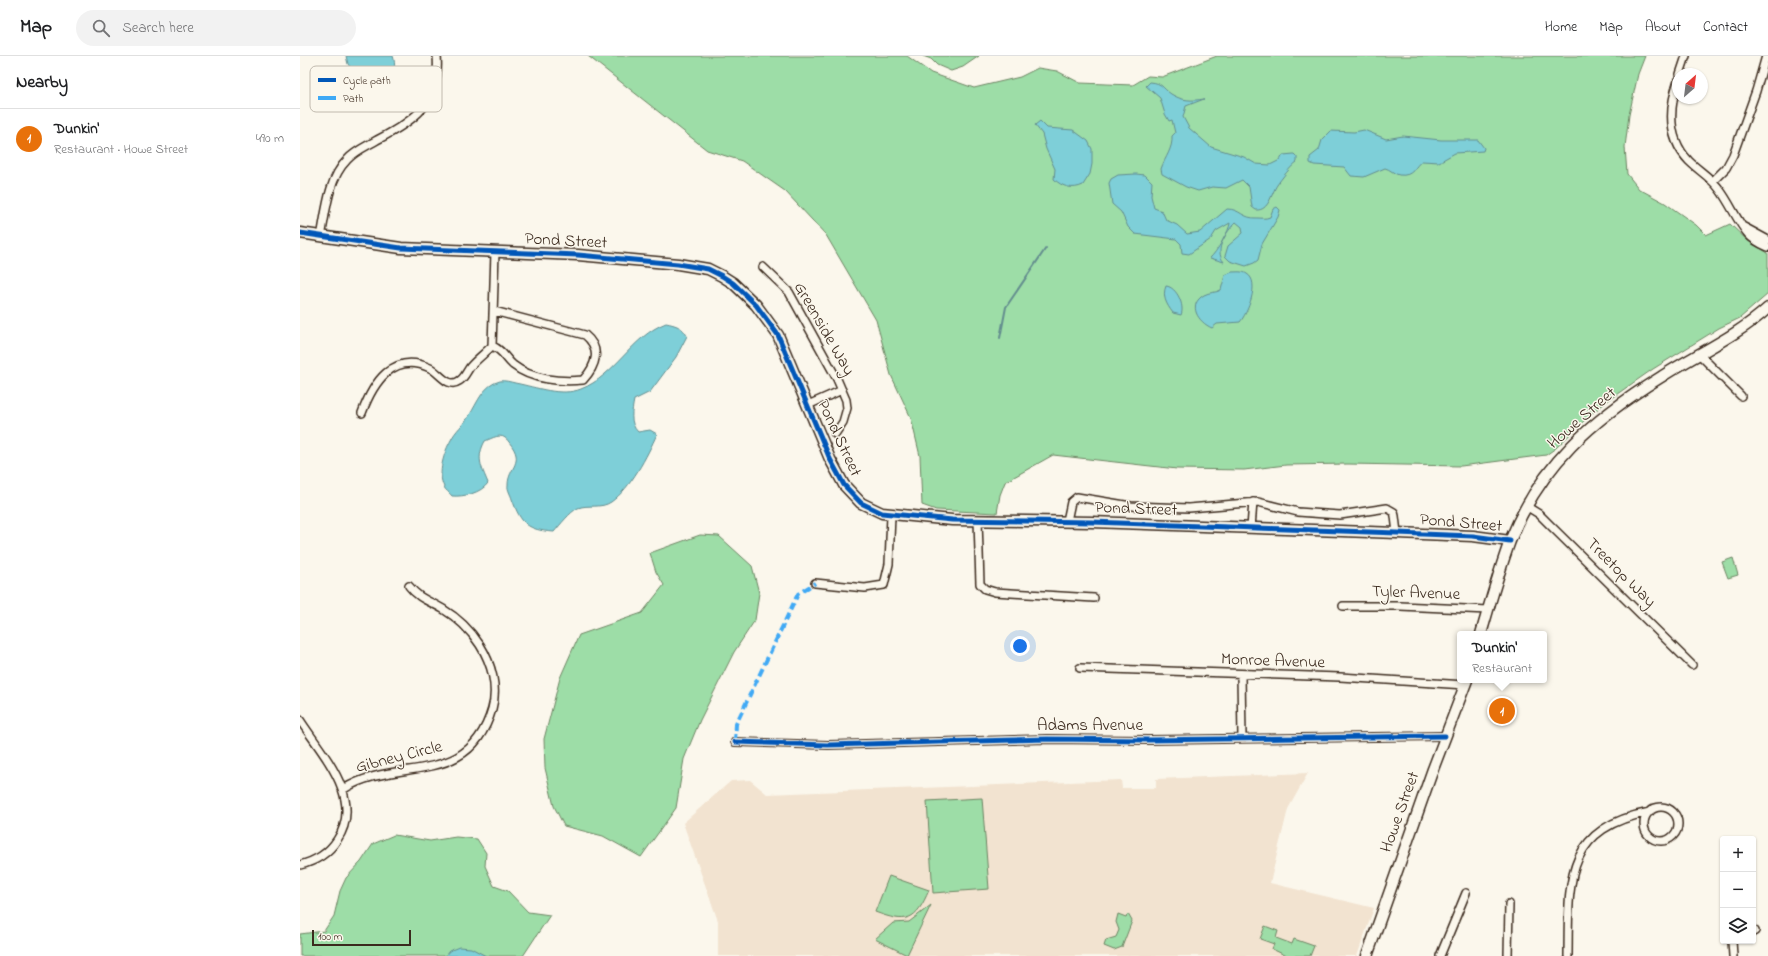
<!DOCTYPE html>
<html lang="en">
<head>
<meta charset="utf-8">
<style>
  :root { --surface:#fff; --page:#f2f2f2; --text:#202124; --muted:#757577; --line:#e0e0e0; --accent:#1a73e8 }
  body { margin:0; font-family:"Indie Flower",sans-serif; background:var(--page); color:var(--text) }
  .controls { position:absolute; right:12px; bottom:12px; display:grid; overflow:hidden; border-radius:4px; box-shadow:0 1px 3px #0004 }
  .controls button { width:36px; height:36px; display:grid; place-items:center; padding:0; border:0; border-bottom:1px solid var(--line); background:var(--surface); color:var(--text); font:20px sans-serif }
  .compass { position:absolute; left:1372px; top:12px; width:36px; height:36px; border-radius:50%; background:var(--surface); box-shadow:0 1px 3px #0004; rotate:28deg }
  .scale { position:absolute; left:12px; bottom:10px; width:99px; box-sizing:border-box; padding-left:4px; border:2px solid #3b2a1e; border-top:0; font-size:11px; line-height:14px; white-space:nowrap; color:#3b2a1e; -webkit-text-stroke:3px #fbf7ec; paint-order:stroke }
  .you { position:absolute; left:720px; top:590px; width:14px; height:14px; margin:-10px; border:3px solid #fff; border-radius:50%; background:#1a73e8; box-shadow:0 0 0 6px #1a73e833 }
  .badge { display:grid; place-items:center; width:26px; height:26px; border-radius:50%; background:var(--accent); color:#fff; font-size:13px; font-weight:700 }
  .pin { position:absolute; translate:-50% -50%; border:2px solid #fff; box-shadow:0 1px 4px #0006 }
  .popup { position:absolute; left:1157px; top:575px; width:90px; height:52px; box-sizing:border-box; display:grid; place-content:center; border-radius:4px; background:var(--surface); filter:drop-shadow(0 1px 3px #0005); font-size:13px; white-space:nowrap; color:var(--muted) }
  .popup b { font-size:15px; color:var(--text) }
  .popup::after { content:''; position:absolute; left:50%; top:100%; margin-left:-8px; border:8px solid transparent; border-top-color:var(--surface) }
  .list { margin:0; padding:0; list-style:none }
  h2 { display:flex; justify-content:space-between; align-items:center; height:52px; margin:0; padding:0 16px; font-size:17px }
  h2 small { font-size:13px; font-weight:400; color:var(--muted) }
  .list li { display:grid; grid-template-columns:26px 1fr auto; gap:12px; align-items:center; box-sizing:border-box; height:60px; padding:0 16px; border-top:1px solid var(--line) }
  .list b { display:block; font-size:15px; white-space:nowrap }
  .list p { margin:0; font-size:13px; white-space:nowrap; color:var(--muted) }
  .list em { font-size:13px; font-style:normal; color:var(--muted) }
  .icon { flex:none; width:22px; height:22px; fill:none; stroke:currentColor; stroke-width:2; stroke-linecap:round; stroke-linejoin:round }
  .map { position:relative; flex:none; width:1468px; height:900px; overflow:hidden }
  header { display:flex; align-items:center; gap:24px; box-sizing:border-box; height:56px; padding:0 20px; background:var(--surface); border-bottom:1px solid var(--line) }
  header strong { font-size:19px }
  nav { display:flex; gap:22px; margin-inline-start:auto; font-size:14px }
  .search { width:280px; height:36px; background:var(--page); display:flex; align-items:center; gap:10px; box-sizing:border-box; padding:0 14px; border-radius:22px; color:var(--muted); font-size:15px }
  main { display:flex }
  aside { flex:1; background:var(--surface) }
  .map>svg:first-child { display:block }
  .built { fill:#f2e3d0 }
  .green { fill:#9ddda7; stroke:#6c8462 }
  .water { fill:#7ecfd8; stroke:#638d8e }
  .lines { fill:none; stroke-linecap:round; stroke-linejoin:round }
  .stream { stroke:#638d8e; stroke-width:2 }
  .street-casing { stroke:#3b2a1e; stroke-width:10 }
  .secondary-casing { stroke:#3b2a1e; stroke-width:13 }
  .street { stroke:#fbf7ec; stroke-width:7 }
  .secondary { stroke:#fbf7ec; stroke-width:10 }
  .quiet { stroke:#3fa9f5; stroke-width:4; stroke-dasharray:8 4; stroke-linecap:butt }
  .cycleway-casing { stroke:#fbf7ec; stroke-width:8 }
  .cycleway { stroke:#0057b8; stroke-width:5 }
  .labels { text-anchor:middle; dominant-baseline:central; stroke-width:3; stroke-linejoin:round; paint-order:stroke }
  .street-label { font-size:17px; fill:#3b2a1e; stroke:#fbf7ec }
  .key { fill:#fbf7ec; stroke:#c1baae; stroke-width:1 }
  .key-label { font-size:11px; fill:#3b2a1e }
</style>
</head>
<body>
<header>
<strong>Map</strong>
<div class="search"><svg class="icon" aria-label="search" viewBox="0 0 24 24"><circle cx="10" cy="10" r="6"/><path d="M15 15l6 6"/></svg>Search here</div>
<nav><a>Home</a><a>Map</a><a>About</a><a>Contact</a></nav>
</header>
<main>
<aside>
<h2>Nearby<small></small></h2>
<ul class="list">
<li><span class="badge" style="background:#e8710a">1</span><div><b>Dunkin'</b><p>Restaurant · Howe Street</p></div><em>490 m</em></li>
</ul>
</aside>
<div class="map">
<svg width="1468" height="900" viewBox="0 0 1468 900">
  <rect width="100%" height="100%" fill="#fbf7ec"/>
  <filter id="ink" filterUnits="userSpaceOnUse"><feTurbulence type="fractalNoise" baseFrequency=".025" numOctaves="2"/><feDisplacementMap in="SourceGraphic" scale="8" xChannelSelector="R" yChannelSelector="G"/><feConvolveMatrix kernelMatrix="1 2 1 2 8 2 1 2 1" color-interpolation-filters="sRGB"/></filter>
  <g filter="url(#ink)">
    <path class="built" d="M 1008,717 L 988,753 L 970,827 L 1074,852 L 1057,900 L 418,900 L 418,865 L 383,767 L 431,725 L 450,724 L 467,738 L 821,724 L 822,732 L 856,732 L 856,723 Z"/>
    <path class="green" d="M 288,0 L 607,0 L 631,17 L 674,32 L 720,21 L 738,12 L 757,15 L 780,27 L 833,29 L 848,20 L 862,21 L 917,0 L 1345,0 L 1338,18 L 1329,59 L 1325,91 L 1327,118 L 1339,133 L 1365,147 L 1396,169 L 1406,179 L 1430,168 L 1448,185 L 1468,197 L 1468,238 L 1440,262 L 1419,272 L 1353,313 L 1310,343 L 1290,359 L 1256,392 L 1246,399 L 1161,410 L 1048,408 L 986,409 L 944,414 L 877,413 L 753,399 L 705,426 L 700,439 L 697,457 L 636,454 L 622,449 L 620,400 L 611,362 L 591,319 L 576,264 L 526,179 L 485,135 L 442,105 L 407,94 Z
      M 623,0 L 679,0 L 663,11 L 651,15 L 637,9 L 631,3 Z
      M 400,479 L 419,480 L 452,510 L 459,537 L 455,564 L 434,596 L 400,664 L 384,703 L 376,752 L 341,801 L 303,780 L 264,770 L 254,750 L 245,712 L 244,683 L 260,622 L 279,579 L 342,557 L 364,529 L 356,516 L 350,497 Z
      M 1433,502 L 1438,519 L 1428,522 L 1422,506 Z
      M 682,742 L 689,833 L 633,837 L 627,745 Z
      M 94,779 L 130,785 L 156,781 L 177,783 L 186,797 L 185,810 L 194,830 L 208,835 L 228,856 L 250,859 L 223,900 L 0,900 L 0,878 L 24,875 L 34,860 L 40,835 L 46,822 L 61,806 L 73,788 Z
      M 589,820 L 629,834 C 616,865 607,868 575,856 Z
      M 631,849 L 607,899 L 575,883 L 593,867 L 609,866 Z
      M 818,858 L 826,861 L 828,858 L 832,865 L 822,891 L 814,894 L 804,890 L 806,884 L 816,881 L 819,874 L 816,866 Z
      M 965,870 L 978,875 L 976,882 L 992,888 L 994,883 L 1014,890 L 1010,900 L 987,900 L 972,893 L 974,888 L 960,883 Z"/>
    <path class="water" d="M 46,0 L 93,0 C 99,16 88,43 67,38 L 48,8 Z
      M 850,26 C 863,27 862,32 871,38 C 882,45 892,45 904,43 L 886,50 L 883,61 L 889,72 L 911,91 L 944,101 L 956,108 L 970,109 L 980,104 L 983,99 L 994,98 L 997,101 L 997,106 C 992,109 981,123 977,129 C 971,138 969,155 956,154 L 952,151 L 949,131 L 942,124 L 926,132 L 912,131 L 898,135 L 886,131 L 862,118 L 861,113 C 865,101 873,93 872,80 L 875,77 L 872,64 L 869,65 L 865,58 L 860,42 L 846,30 Z
      M 740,65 L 747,72 L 773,74 L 788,85 L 792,93 L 792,108 L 790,118 L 783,129 C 773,134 762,131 754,123 L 755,113 L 746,93 L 742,78 L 735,69 Z
      M 1064,74 L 1086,83 L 1103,80 L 1141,84 L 1178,84 L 1184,92 L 1183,95 L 1155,97 L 1139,106 L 1122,105 C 1114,110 1114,121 1099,119 C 1094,118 1090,113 1085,112 L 1064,121 L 1051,120 L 1044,111 L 1014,109 L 1010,107 L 1010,101 L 1019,94 L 1022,84 L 1031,75 L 1054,76 Z
      M 836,118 L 845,119 L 852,126 L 851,140 L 854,152 L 862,155 L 866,164 L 877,169 L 887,178 L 900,176 L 927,153 C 941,153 942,163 958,162 C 962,162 965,163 970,161 L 973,153 L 977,151 L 980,154 L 978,161 L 962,188 L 958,204 L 954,207 L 946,210 L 930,205 L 925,200 L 928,190 L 943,177 L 942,171 L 936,166 C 927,175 913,194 924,206 L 910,202 C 916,197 930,174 930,167 L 916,175 L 911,183 L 889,198 L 882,197 L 881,188 L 876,183 L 835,178 L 828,171 L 821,156 L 812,148 L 809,127 L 811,123 L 818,119 Z
      M 932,216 C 937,216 943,215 947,218 C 961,226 947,258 940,266 L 917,268 L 912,272 C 898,266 887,249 904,239 C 909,236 916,237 921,234 L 925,219 Z
      M 866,230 C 877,231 885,250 881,259 L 873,257 C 866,248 862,240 866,230 Z
      M 366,267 C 376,269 383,271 387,280 L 376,301 L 350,336 L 334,344 C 332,355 329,367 338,376 L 350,374 L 357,378 C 347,400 331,432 311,446 C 301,453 288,448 278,452 C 270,456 260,469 254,476 C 227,474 221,468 212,443 C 211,439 207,433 208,429 C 208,411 226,407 209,386 C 202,376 195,381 185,385 C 176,402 181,410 188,427 C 181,437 164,441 152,440 C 150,437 145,434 144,431 C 137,418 144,396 151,384 C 155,375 164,368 169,360 C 178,346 183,329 200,325 C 204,324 211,326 215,327 C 236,331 261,341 281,333 C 315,320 332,280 366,267 Z
      M 159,891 L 171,892 L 186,900 L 145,900 L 149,895 Z"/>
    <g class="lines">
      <path class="stream" d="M 700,282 L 706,251 L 746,192"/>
      <g class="street-casing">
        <path id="street" d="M 1380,18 L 1386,0
          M 1378,25 C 1369,52 1367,82 1389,105 C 1399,115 1412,122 1420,134 C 1430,147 1437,165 1448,178 C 1453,184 1461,188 1468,191
          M 1413,125 L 1426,112 L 1433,99 L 1456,35 L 1466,0
          M 1444,171 L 1468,184
          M 21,181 C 26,156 28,123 47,104 C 55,95 67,90 77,84 C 114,65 141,47 137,0
          M 463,211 L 489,236 L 537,323 L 546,344 L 547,352 L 543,366 L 535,378
          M 192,290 C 203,294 205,302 213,309 C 232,324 261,326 283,324 C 296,310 302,293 285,279 L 194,255
          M 1399,298 L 1441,340
          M 508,349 L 542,334
          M 62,357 C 73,327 93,295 130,312 C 139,316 148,333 159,325 C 164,323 167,315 170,311 C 177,303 185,297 192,290 L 195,196
          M 1226,450 L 1239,458 L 1251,470 L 1392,609
          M 678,464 L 680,528 L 685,533 L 695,536 L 794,542
          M 767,465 L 771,446 L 777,441 L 831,450 L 889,452 L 958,446 L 998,456 L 1025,458 L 1040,459 L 1087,452 L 1094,456 L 1095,460 L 1097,477
          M 951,472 L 953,446
          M 515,527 L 565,532 L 584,529 L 589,508 L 591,459
          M 1043,550 L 1100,550 L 1188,554
          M 780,612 L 1040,621 L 1165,629
          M 941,619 L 942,682
          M 0,664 C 22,698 65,743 37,784 C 28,798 16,805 0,809
          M 435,686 L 528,689 L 747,683 L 849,684 L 1145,680
          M 44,733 C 96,700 169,733 192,653 C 198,632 192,608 180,589 C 171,575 158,562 143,553 C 130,545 119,543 109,530
          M1344 768a17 17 0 1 1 34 0a17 17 0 1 1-34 0Z
          M 1453,876 L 1455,875
          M 1432,885 L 1433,900
          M 1140,900 L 1166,837
          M 1208,900 L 1209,848
          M 1268,900 C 1269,829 1262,772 1350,756"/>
      </g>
      <g class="secondary-casing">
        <path id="secondary" d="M 0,177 L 101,192 L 278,199 L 378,208 L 408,213 L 422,220 L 433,227 L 456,249 L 478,279 L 530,403 L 544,429 L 561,447 L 582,457 L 652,464 L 792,466 L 1097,477 L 1173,480 L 1210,485
          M 1181,578 C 1190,547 1199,515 1210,485 C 1240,409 1293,363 1361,321 C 1396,298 1436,281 1468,252
          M 1067,900 L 1133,713 L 1167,624"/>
      </g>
      <use href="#street" class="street"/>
      <use href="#secondary" class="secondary"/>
      <path class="quiet" d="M 435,686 L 436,668 L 498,538 L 515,527"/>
      <g class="cycleway-casing">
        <path id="cycleway" d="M 0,177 L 101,192 L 278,199 L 378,208 L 408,213 L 422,220 L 433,227 L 456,249 L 478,279 L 530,403 L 544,429 L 561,447 L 582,457 L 652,464 L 792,466 L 1097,477 L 1173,480 L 1210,485
          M 435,686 L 528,689 L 747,683 L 849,684 L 1145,680"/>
      </g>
      <use href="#cycleway" class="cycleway"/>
    </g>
  </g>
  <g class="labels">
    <g class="street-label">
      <text transform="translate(266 185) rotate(3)">Pond Street</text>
      <text transform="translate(524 273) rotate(60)">Greenside Way</text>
      <text transform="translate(1282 362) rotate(-41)">Howe Street</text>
      <text transform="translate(539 382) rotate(65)">Pond Street</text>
      <text transform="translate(836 453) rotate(2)">Pond Street</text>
      <text transform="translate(1161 467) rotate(5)">Pond Street</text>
      <text transform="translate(1321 517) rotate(45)">Treetop Way</text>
      <text transform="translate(1116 537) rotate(2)">Tyler Avenue</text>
      <text transform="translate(973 605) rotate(2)">Monroe Avenue</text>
      <text x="790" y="669">Adams Avenue</text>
      <text transform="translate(99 701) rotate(-14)">Gibney Circle</text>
      <text transform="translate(1100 756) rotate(-70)">Howe Street</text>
    </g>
  </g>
  <rect x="10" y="10" width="132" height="46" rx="6" class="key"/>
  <rect x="18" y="22" width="18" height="4" fill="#0057b8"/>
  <rect x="18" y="40" width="18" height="4" fill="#3fa9f5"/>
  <g class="key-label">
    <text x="43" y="28">Cycle path</text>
    <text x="43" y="46">Path</text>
  </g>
</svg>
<div class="controls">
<button>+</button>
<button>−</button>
<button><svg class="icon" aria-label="layers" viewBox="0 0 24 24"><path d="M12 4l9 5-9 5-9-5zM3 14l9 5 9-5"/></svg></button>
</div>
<svg class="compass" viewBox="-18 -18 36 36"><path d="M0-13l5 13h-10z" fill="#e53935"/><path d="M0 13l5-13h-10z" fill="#757577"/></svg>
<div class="scale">100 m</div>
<div class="you"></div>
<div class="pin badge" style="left:1202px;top:655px;background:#e8710a">1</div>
<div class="popup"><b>Dunkin'</b>Restaurant</div>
</div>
</main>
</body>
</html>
